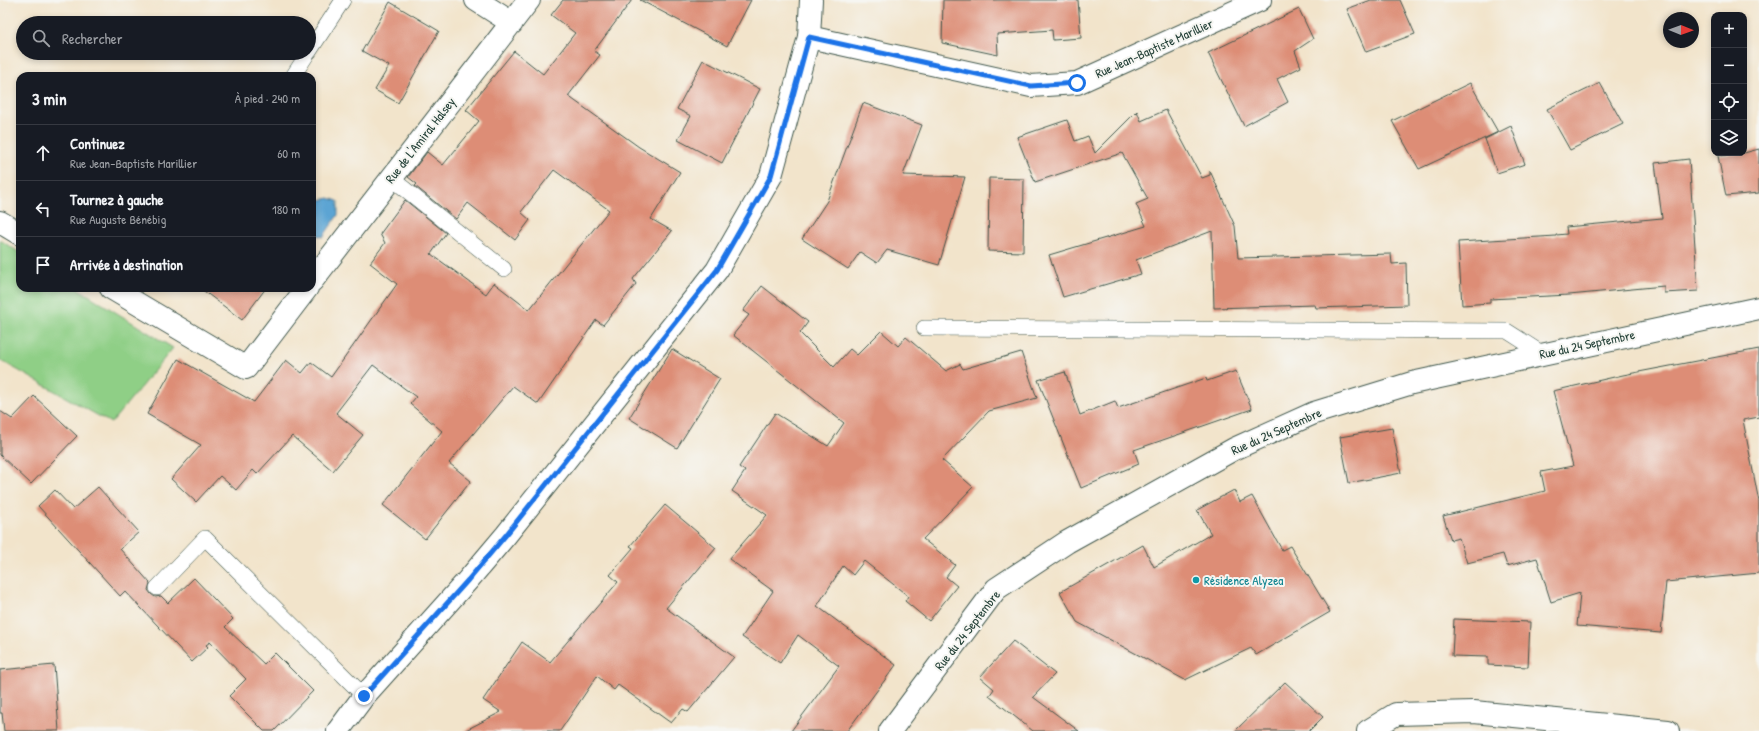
<!DOCTYPE html>
<html lang="fr">
<head>
<meta charset="utf-8">
<style>
  :root { --surface:#171b24; --page:#20242c; --text:#f1f3f6; --muted:#9ea1a6; --line:#363941 }
  body { margin:0; font-family:"Patrick Hand",sans-serif; background:var(--page); color:var(--text) }
  .controls { position:absolute; right:12px; top:12px; display:grid; overflow:hidden; border-radius:8px; box-shadow:0 2px 6px #0003 }
  .controls button { width:36px; height:36px; display:grid; place-items:center; padding:0; border:0; border-bottom:1px solid var(--line); background:var(--surface); color:var(--text); font:20px sans-serif }
  .compass { position:absolute; left:1663px; top:12px; width:36px; height:36px; border-radius:50%; background:var(--surface); box-shadow:0 2px 6px #0003; rotate:91deg }
  .stop { position:absolute; width:12px; height:12px; margin:-9px; border:3px solid #1a73e8; border-radius:50%; background:#fff }
  .stop.end { background:#1a73e8; border-color:#fff; box-shadow:0 1px 4px #0008 }
  .list { margin:0; padding:0; list-style:none }
  h2 { display:flex; justify-content:space-between; align-items:center; height:52px; margin:0; padding:0 16px; font-size:17px }
  h2 small { font-size:13px; font-weight:400; color:var(--muted) }
  .list li { display:grid; grid-template-columns:26px 1fr auto; gap:12px; align-items:center; box-sizing:border-box; height:56px; padding:0 16px; border-top:1px solid var(--line) }
  .list b { display:block; font-size:15px; white-space:nowrap }
  .list p { margin:0; font-size:13px; white-space:nowrap; color:var(--muted) }
  .list em { font-size:13px; font-style:normal; color:var(--muted) }
  .icon { flex:none; width:22px; height:22px; fill:none; stroke:currentColor; stroke-width:2; stroke-linecap:round; stroke-linejoin:round }
  .map { position:relative; flex:none; width:1759px; height:731px; overflow:hidden }
  .search { position:absolute; background:var(--surface); box-shadow:0 2px 6px #0003; left:16px; top:16px; width:300px; height:44px; display:flex; align-items:center; gap:10px; box-sizing:border-box; padding:0 14px; border-radius:22px; color:var(--muted); font-size:15px }
  .panel { position:absolute; background:var(--surface); box-shadow:0 2px 6px #0003; left:16px; top:72px; width:300px; height:220px; border-radius:12px }
  .map>svg:first-child { display:block }
  .green { fill:#8fcf86; stroke:#57865d }
  .water { fill:#5ca4d3; stroke:#3e7084 }
  .building { fill:#dd8d76 }
  .lines { fill:none; stroke-linecap:round; stroke-linejoin:round }
  .service-casing { stroke:#3f564b; stroke-width:16 }
  .minor-casing { stroke:#3f564b; stroke-width:24 }
  .tertiary-casing { stroke:#3f564b; stroke-width:24 }
  .primary-casing { stroke:#3f564b; stroke-width:24 }
  .service { stroke:#fff; stroke-width:15 }
  .minor { stroke:#fff; stroke-width:22 }
  .tertiary { stroke:#fff; stroke-width:22 }
  .primary { stroke:#fff; stroke-width:22 }
  .route { stroke:#1a73e8; stroke-width:5 }
  .culture-dot { fill:#0f9aa8; stroke:#f6f6f2; stroke-width:1.5 }
  .labels { text-anchor:middle; dominant-baseline:central; stroke-width:4; stroke-linejoin:round; paint-order:stroke }
  .street-label { font-size:13px; fill:#1f3d34; stroke:#f6f6f2 }
  .culture-label { font-size:13px; fill:#0d838f; stroke:#f6f6f2; text-anchor:start }
</style>
</head>
<body>
<div class="map">
<svg width="1759" height="731" viewBox="0 0 1759 731">
  <rect width="100%" height="100%" fill="#f6f6f2"/>
  <filter id="ink" filterUnits="userSpaceOnUse"><feTurbulence type="fractalNoise" baseFrequency=".025" numOctaves="2"/><feDisplacementMap in="SourceGraphic" scale="8" xChannelSelector="R" yChannelSelector="G"/><feConvolveMatrix kernelMatrix="1 2 1 2 8 2 1 2 1" color-interpolation-filters="sRGB"/></filter>
  <filter id="wash" filterUnits="userSpaceOnUse"><feTurbulence type="fractalNoise" baseFrequency=".012" numOctaves="4" result="noise"/><feDisplacementMap in="SourceGraphic" scale="16" xChannelSelector="R" yChannelSelector="G"/><feGaussianBlur stdDeviation="0.9" result="paint"/><feColorMatrix in="noise" values="0 0 0 0 0 0 0 0 0 0 0 0 0 0 0 0 0 1.4 0 .05"/><feComposite in="paint" operator="in"/></filter>
  <g filter="url(#wash)">
    <rect width="100%" height="100%" fill="#f2e4cb"/>
    <path class="green" d="M 0,240 L 20,253 L 20,288 L 77,288 L 173,348 L 111,423 L 0,360 Z"/>
    <path class="water" d="M 329,198 L 338,201 L 338,215 L 323,237 L 312,234 L 312,215 L 319,200 Z"/>
    <g id="blocks">
      <path class="building" d="M 563,0 L 632,0 L 594,51 L 600,55 L 568,96 L 639,147 L 680,172 L 651,219 L 672,231 L 633,279 L 636,284 L 603,325 L 596,320 L 538,404 L 513,386 L 449,463 L 471,481 L 425,539 L 383,505 L 442,431 L 410,404 L 416,397 L 373,365 L 336,413 L 363,435 L 333,471 L 292,436 L 257,474 L 253,470 L 236,490 L 220,476 L 196,502 L 171,479 L 201,445 L 147,414 L 178,359 L 254,402 L 286,360 L 302,373 L 311,362 L 331,377 L 397,284 L 370,263 L 385,243 L 380,234 L 405,200 L 446,233 L 431,254 L 486,294 L 494,283 L 529,310 L 609,210 L 554,170 L 521,212 L 530,220 L 515,240 L 468,203 L 456,219 L 415,186 L 417,184 L 408,177 L 427,152 L 443,165 L 479,121 L 466,110 L 514,51 L 543,74 L 575,33 L 551,15 Z
        M 640,0 L 751,0 L 727,46 Z
        M 943,0 L 1078,0 L 1081,38 L 1053,40 L 1052,30 L 997,34 L 998,55 L 942,43 Z
        M 1371,0 L 1400,0 L 1415,34 L 1366,52 L 1347,9 Z
        M 390,2 L 439,31 L 398,103 L 375,90 L 389,66 L 362,51 Z
        M 1299,9 L 1313,39 L 1295,51 L 1301,67 L 1277,79 L 1288,102 L 1244,126 L 1208,53 Z
        M 703,60 L 760,89 L 722,163 L 678,140 L 691,116 L 677,109 Z
        M 1470,83 L 1498,132 L 1419,169 L 1392,121 Z
        M 1600,83 L 1623,124 L 1570,150 L 1547,109 Z
        M 863,103 L 922,125 L 903,175 L 965,177 L 939,265 L 887,250 L 877,263 L 860,252 L 848,269 L 802,239 L 827,201 Z
        M 1166,110 L 1202,178 L 1210,175 L 1210,171 L 1235,226 L 1238,258 L 1391,254 L 1392,264 L 1406,263 L 1407,305 L 1316,308 L 1315,305 L 1214,308 L 1212,231 L 1136,260 L 1141,274 L 1063,297 L 1049,255 L 1146,226 L 1136,204 L 1148,199 L 1122,153 L 1035,182 L 1017,137 L 1067,120 L 1075,141 L 1088,136 L 1095,153 L 1137,111 L 1141,121 Z
        M 1511,126 L 1525,164 L 1497,173 L 1485,139 Z
        M 1759,149 L 1759,193 L 1726,196 L 1718,156 L 1744,153 Z
        M 1689,159 L 1698,291 L 1664,293 L 1664,286 L 1569,295 L 1490,299 L 1490,303 L 1462,305 L 1458,242 L 1556,236 L 1556,235 L 1567,234 L 1566,227 L 1662,218 L 1655,163 Z
        M 989,178 L 1024,179 L 1023,252 L 988,251 Z
        M 762,286 L 808,322 L 800,333 L 834,367 L 850,349 L 857,355 L 881,331 L 898,346 L 906,337 L 946,371 L 960,364 L 963,369 L 1021,352 L 1037,398 L 989,411 L 942,460 L 973,487 L 923,539 L 955,565 L 946,577 L 957,586 L 929,621 L 905,601 L 908,596 L 864,561 L 853,575 L 843,566 L 817,606 L 896,665 L 847,731 L 791,731 L 839,666 L 798,635 L 780,663 L 742,637 L 773,591 L 729,559 L 767,515 L 732,491 L 745,471 L 739,467 L 775,413 L 828,446 L 844,423 L 733,335 L 749,315 L 743,311 Z
        M 200,288 L 266,288 L 242,320 Z
        M 672,349 L 720,379 L 677,448 L 629,418 Z
        M 1759,349 L 1759,417 L 1743,420 L 1759,502 L 1759,573 L 1666,582 L 1661,633 L 1577,626 L 1580,593 L 1551,602 L 1537,558 L 1507,566 L 1503,554 L 1467,563 L 1459,538 L 1451,540 L 1443,516 L 1545,491 L 1541,472 L 1573,466 L 1553,391 L 1623,375 Z
        M 1236,371 L 1252,409 L 1134,450 L 1139,464 L 1081,488 L 1038,380 L 1065,372 L 1080,415 L 1115,401 L 1118,408 L 1206,378 L 1207,381 Z
        M 34,396 L 77,436 L 31,484 L 0,455 L 0,411 L 12,419 Z
        M 1392,428 L 1401,473 L 1349,483 L 1340,437 Z
        M 98,487 L 139,532 L 120,549 L 150,583 L 148,590 L 151,594 L 155,597 L 161,596 L 168,603 L 194,578 L 233,619 L 225,627 L 264,664 L 275,653 L 313,691 L 274,731 L 264,731 L 229,696 L 246,679 L 210,642 L 206,645 L 208,647 L 192,662 L 125,591 L 120,596 L 38,506 L 55,490 L 73,509 Z
        M 1234,490 L 1240,502 L 1252,496 L 1282,550 L 1290,546 L 1330,612 L 1256,655 L 1251,648 L 1185,680 L 1077,622 L 1060,592 L 1143,545 L 1154,567 L 1211,534 L 1197,510 Z
        M 665,505 L 716,548 L 666,608 L 734,657 L 688,712 L 683,709 L 671,723 L 618,685 L 614,690 L 597,676 L 560,731 L 464,731 L 501,712 L 483,700 L 522,642 L 550,662 L 618,582 L 610,575 L 633,548 L 630,546 Z
        M 1454,619 L 1530,622 L 1528,667 L 1488,665 L 1488,657 L 1452,656 Z
        M 1013,641 L 1055,674 L 1033,697 L 1079,731 L 1033,731 L 989,696 L 994,689 L 980,677 Z
        M 54,665 L 59,731 L 4,731 L 2,713 L 0,713 L 0,670 Z
        M 1285,682 L 1323,717 L 1309,731 L 1235,731 Z"/>
    </g>
  </g>
  <g filter="url(#ink)">
    <use href="#blocks" fill-opacity="0" stroke="#3f564b" stroke-width="1"/>
    <g class="lines">
      <g class="service-casing">
        <path id="service" d="M 309,52 L 343,0
          M 293,76 L 308,53
          M 390,177 L 504,269
          M 924,328 L 1507,331 L 1543,354
          M 157,588 L 205,538 L 364,696"/>
      </g>
      <g class="minor-casing">
        <path id="minor" d="M 476,0 L 512,23
          M 809,37 L 1031,86 L 1077,83 L 1260,0
          M 0,222 L 20,234
          M 312,281 L 529,0
          M 111,288 L 246,368 L 307,288
          M 1368,731 L 1396,714 L 1474,712 L 1668,731"/>
      </g>
      <g class="tertiary-casing">
        <path id="tertiary" d="M 890,731 L 996,589 L 1067,542 L 1234,449 L 1314,413 L 1412,383 L 1759,308"/>
      </g>
      <g class="primary-casing">
        <path id="primary" d="M 338,731 L 364,696 L 468,580 L 506,535 L 717,270 L 771,176 L 809,37 L 811,0"/>
      </g>
      <use href="#service" class="service"/>
      <use href="#minor" class="minor"/>
      <use href="#tertiary" class="tertiary"/>
      <use href="#primary" class="primary"/>
    </g>
  </g>
  <g class="lines" filter="url(#ink)">
    <path class="route" d="M 364,696 L 468,580 L 506,535 L 717,270 L 771,176 L 809,37 L 1031,86 L 1077,83"/>
  </g>
  <circle class="culture-dot" cx="1196" cy="580" r="4"/>
  <g class="labels">
    <g class="street-label">
      <text transform="translate(1154 48) rotate(-24)">Rue Jean-Baptiste Marillier</text>
      <text transform="translate(420 140) rotate(-52)">Rue de L'Amiral Halsey</text>
      <text transform="translate(1587 344) rotate(-12)">Rue du 24 Septembre</text>
      <text transform="translate(1276 431) rotate(-24)">Rue du 24 Septembre</text>
      <text transform="translate(967 630) rotate(-52)">Rue du 24 Septembre</text>
    </g>
    <g class="culture-label">
      <text x="1204" y="580">Résidence Alyzea</text>
    </g>
  </g>
</svg>
<div class="controls">
<button>+</button>
<button>−</button>
<button><svg class="icon" aria-label="locate" viewBox="0 0 24 24"><circle cx="12" cy="12" r="6"/><path d="M12 2v4M12 18v4M2 12h4M18 12h4"/></svg></button>
<button><svg class="icon" aria-label="layers" viewBox="0 0 24 24"><path d="M12 4l9 5-9 5-9-5zM3 14l9 5 9-5"/></svg></button>
</div>
<svg class="compass" viewBox="-18 -18 36 36"><path d="M0-13l5 13h-10z" fill="#e53935"/><path d="M0 13l5-13h-10z" fill="#9ea1a6"/></svg>
<div class="stop" style="left:1077px;top:83px"></div>
<div class="stop end" style="left:364px;top:696px"></div>
<div class="search"><svg class="icon" aria-label="search" viewBox="0 0 24 24"><circle cx="10" cy="10" r="6"/><path d="M15 15l6 6"/></svg>Rechercher</div>
<section class="panel">
<h2>3 min<small>À pied · 240 m</small></h2>
<ul class="list">
<li><svg class="icon" aria-label="ahead" viewBox="0 0 24 24"><path d="M12 20V5M6 11l6-6 6 6"/></svg><div><b>Continuez</b><p>Rue Jean-Baptiste Marillier</p></div><em>60 m</em></li>
<li><svg class="icon" aria-label="left" viewBox="0 0 24 24"><path d="M17 20v-9H6M10 6l-5 5 5 5"/></svg><div><b>Tournez à gauche</b><p>Rue Auguste Bénébig</p></div><em>180 m</em></li>
<li><svg class="icon" aria-label="arrive" viewBox="0 0 24 24"><path d="M6 21V4h12l-3 4 3 4H6"/></svg><div><b>Arrivée à destination</b></div></li>
</ul>
</section>
</div>
</body>
</html>
